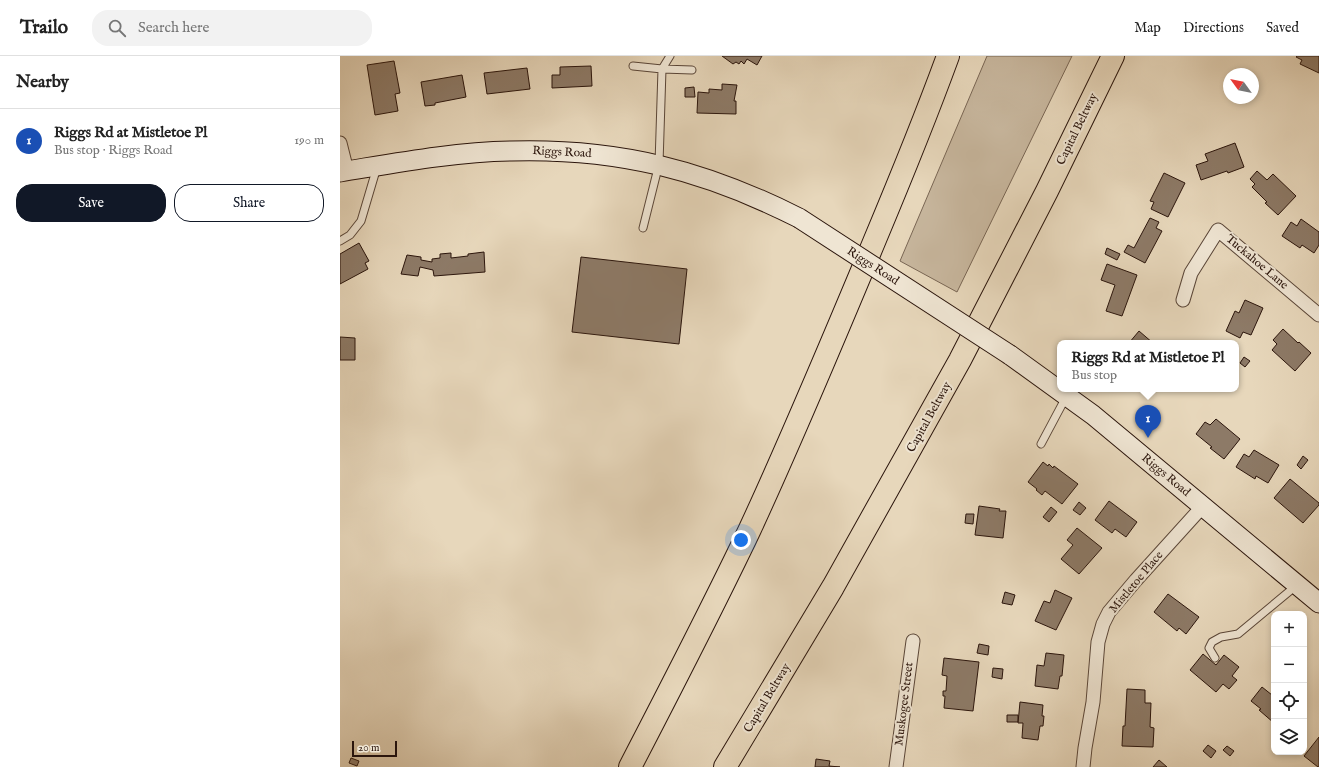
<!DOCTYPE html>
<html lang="en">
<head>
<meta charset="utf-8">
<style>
  :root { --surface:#fff; --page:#f2f2f2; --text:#222; --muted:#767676; --line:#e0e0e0; --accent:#111827 }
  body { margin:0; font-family:"IM FELL English",serif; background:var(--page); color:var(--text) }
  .controls { position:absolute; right:12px; bottom:12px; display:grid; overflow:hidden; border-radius:8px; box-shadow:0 2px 6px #0003 }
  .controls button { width:36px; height:36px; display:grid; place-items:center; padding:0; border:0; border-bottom:1px solid var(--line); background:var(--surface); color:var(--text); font:20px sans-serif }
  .compass { position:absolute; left:883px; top:12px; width:36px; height:36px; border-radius:50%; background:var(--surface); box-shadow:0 2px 6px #0003; rotate:303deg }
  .scale { position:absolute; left:12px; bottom:10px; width:45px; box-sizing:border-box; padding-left:4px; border:2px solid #2b150c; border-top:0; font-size:11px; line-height:14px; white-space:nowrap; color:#2b150c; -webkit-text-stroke:3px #efe5d3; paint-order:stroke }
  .you { position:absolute; left:401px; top:484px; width:14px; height:14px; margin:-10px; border:3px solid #fff; border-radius:50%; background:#1a73e8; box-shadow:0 0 0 6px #1a73e833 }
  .badge { display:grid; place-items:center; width:26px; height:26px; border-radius:50%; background:var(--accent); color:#fff; font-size:13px; font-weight:700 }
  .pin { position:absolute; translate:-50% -33px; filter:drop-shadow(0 1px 2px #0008) }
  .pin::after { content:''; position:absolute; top:21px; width:14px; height:12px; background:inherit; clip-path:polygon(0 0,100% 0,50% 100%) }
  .popup { position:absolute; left:717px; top:284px; width:182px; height:52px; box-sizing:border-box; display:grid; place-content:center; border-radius:8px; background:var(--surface); filter:drop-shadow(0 1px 3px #0005); font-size:13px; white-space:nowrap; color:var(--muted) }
  .popup b { font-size:15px; color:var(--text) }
  .popup::after { content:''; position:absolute; left:50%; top:100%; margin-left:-8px; border:8px solid transparent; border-top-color:var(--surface) }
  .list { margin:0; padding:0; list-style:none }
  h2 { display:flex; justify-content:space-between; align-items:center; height:52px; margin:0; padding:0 16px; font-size:17px }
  h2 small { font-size:13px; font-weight:400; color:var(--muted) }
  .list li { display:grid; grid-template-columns:26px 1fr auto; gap:12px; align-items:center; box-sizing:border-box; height:64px; padding:0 16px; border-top:1px solid var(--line) }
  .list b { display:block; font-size:15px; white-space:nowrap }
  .list p { margin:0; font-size:13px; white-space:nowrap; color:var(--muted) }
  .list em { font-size:13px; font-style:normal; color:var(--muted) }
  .actions { display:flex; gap:8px; padding:12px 16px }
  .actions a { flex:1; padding:9px 0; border:1px solid var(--accent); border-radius:16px; text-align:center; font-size:14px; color:var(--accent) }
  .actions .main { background:var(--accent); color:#fff }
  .icon { flex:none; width:22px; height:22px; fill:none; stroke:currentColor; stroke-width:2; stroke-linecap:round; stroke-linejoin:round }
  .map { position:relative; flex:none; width:979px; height:711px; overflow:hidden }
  header { display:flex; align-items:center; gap:24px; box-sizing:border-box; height:56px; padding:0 20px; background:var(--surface); border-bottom:1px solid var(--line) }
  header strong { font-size:19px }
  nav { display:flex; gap:22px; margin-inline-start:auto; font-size:14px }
  .search { width:280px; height:36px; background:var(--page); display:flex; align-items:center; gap:10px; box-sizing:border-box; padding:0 14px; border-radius:16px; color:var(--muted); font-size:15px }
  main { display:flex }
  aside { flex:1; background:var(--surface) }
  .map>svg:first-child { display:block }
  .green { fill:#c7b69d; stroke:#796654 }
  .building { fill:#8d7a67; stroke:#2b150c }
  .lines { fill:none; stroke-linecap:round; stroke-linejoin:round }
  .service-casing { stroke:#5a4638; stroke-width:9 }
  .minor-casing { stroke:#5a4638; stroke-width:15 }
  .secondary-casing { stroke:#2b150c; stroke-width:21 }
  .motorway-casing { stroke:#2b150c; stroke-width:24 }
  .service { stroke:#efe5d3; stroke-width:7 }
  .minor { stroke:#efe5d3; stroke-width:13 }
  .secondary { stroke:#efe5d3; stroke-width:19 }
  .motorway { stroke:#e7d7bb; stroke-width:22 }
  .secondary-bridge-casing { stroke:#2b150c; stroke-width:21; stroke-linecap:butt }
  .secondary-bridge { stroke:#efe5d3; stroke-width:19 }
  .labels { text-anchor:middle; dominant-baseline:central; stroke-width:4; stroke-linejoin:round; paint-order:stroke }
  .street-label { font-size:12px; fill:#2b150c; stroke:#efe5d3 }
</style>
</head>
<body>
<header>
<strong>Trailo</strong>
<div class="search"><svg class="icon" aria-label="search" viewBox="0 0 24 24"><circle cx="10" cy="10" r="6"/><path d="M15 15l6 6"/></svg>Search here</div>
<nav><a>Map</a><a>Directions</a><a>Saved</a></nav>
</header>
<main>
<aside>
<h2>Nearby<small></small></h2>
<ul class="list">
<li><span class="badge" style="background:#1a4fb4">1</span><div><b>Riggs Rd at Mistletoe Pl</b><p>Bus stop · Riggs Road</p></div><em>190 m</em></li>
</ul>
<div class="actions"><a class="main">Save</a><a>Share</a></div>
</aside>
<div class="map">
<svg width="979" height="711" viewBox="0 0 979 711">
  <rect width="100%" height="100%" fill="#e7d7bb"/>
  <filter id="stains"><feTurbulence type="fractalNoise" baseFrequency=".005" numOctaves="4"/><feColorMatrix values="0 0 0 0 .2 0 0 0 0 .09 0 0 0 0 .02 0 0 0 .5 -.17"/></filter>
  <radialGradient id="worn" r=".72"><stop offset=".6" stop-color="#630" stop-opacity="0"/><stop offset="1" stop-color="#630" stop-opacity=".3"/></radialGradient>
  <path class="green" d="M 647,0 L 732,0 L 617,236 L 560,205 Z"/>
  <path class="building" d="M 382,0 L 422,0 L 417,9 L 407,3 L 404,8 L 401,5 L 399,8 L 396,6 L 393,8 Z
    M 957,0 L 979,0 L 979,17 L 960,8 L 962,4 L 956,1 Z
    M 54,5 L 60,37 L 55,38 L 58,55 L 35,59 L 27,9 Z
    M 251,10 L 252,30 L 212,32 L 212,19 L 220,19 L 220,11 Z
    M 187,12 L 190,33 L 147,38 L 144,17 Z
    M 122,19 L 126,41 L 95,47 L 95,49 L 85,50 L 81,26 Z
    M 382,28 L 397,29 L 394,45 L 396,45 L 396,58 L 357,57 L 358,36 L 369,37 L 369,33 L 382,34 Z
    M 354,31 L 355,41 L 345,41 L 345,32 Z
    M 895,87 L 904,111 L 888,117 L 887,115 L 861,124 L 856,109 L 868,105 L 865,98 Z
    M 917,115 L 927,124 L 933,118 L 956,140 L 938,159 L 925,147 L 927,146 L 912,131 L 915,128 L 910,123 Z
    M 824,117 L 845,127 L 828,161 L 811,153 L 814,146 L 810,145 Z
    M 810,162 L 819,166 L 816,172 L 822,175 L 805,207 L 784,196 L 788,189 L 794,192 Z
    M 961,163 L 979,176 L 979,189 L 974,197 L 962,189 L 960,192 L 942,180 L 951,166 L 957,170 Z
    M 19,187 L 29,205 L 25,207 L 28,213 L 0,228 L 0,198 Z
    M 767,192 L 780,198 L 777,204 L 765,198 Z
    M 144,196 L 145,216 L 94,220 L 93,214 L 80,211 L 78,220 L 61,218 L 67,199 L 81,201 L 81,204 L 92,206 L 92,203 L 100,202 L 100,198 L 111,197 L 111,202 L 128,200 L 128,198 Z
    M 241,201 L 347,213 L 339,288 L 232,276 Z
    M 767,208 L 797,219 L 782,260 L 766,255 L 775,229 L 761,224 Z
    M 905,244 L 923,252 L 911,279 L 903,276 L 900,282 L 886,275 L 895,255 L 899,257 Z
    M 943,273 L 958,287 L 959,286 L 971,297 L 955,315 L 932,294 L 937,288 L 933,284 Z
    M 799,275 L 813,287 L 789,287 Z
    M 0,281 L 15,282 L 15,304 L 0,304 Z
    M 904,301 L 910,305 L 905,311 L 900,307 Z
    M 876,363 L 900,383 L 884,403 L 870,392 L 872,391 L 856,378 L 865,366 L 870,369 Z
    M 914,394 L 939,409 L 928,427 L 916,420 L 915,423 L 896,411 L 904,398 L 909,401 Z
    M 963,400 L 968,404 L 961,413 L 957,409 Z
    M 703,406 L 708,410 L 709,408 L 713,412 L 714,410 L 738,428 L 722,448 L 705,435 L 702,439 L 696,434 L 697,433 L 688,426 Z
    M 950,423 L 979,447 L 979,449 L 963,467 L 934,442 Z
    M 769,445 L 797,466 L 786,481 L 775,473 L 772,477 L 755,464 Z
    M 739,446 L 746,452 L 740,459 L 733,454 Z
    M 639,450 L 660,453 L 659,455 L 666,455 L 663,482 L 635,479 Z
    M 711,451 L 717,456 L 709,466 L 703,461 Z
    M 626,458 L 634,458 L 633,468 L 625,467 Z
    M 737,472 L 762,492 L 739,518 L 721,503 L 733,489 L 727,484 Z
    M 715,534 L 732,542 L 716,574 L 695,565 L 704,545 L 710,547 Z
    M 665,536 L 675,539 L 672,549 L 662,547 Z
    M 828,538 L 859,561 L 846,578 L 839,572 L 837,575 L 814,556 Z
    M 639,588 L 649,590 L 648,599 L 637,597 Z
    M 706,597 L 724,599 L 722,620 L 720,620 L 718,633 L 695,630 L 697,609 L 704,610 Z
    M 863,598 L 876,609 L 884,599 L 899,611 L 892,620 L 897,624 L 889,633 L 883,628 L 876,636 L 850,614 Z
    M 604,602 L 639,606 L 633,655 L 604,652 L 605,640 L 603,640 L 603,635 L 606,635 L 607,620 L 602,619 Z
    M 653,612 L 663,613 L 662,623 L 652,621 Z
    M 922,631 L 932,639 L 934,637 L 934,667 L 919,654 L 921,653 L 911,645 Z
    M 787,633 L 805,634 L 805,647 L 811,647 L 810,671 L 814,672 L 813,691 L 782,690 L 783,670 L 785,670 Z
    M 680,646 L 703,649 L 702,660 L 704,660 L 703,670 L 700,670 L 698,684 L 682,682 L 683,667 L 678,667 Z
    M 667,659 L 678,659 L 678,666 L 667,666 Z
    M 979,681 L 979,711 L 978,711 L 964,700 Z
    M 868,689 L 876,695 L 871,702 L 863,695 Z
    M 887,690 L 894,695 L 890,700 L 883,694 Z
    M 11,702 L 19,705 L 17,710 L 9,707 Z
    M 476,703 L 490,705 L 489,710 L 500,711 L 475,711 Z
    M 819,704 L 827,711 L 813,711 Z"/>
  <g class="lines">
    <g class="service-casing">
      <path id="service" d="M 330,0 L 322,13 L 352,14
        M 293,10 L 322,13 L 319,108 L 303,172
        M 0,185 L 10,179 L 21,165 L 37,111
        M 701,388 L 726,341
        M 875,602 L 869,592 L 872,586 L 881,581 L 898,578 L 957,529"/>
    </g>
    <g class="minor-casing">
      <path id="minor" d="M 0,87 L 7,115
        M 843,244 L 851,217 L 878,174 L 979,259
        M 556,711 L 573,585
        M 743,711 L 745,692 L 753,646 L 758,586 L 763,568 L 769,556 L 796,524 L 863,450"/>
    </g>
    <g class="secondary-casing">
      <path id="secondary" d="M 0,116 C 56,107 114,96 171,95 C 278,92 364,114 459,162
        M 670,299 L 753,359 L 979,547"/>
    </g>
    <g class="motorway-casing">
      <path id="motorway" d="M 290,711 C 331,632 372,553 410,473 C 454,378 494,282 534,186 C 560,124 585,63 608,0
        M 385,711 L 493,531 L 620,304 L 707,135 L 773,0"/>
    </g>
    <use href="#service" class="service"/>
    <use href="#minor" class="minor"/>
    <use href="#secondary" class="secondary"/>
    <use href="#motorway" class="motorway"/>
    <g class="secondary-bridge-casing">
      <path id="secondary-bridge" d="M 459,162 L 670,299"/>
    </g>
    <use href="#secondary-bridge" class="secondary-bridge"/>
  </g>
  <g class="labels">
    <g class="street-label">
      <text transform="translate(737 73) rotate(-64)">Capital Beltway</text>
      <text transform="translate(222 96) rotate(3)">Riggs Road</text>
      <text transform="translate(917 206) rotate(40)">Tuckahoe Lane</text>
      <text transform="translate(533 210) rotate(33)">Riggs Road</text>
      <text transform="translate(589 361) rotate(-61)">Capital Beltway</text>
      <text transform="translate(826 419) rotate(40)">Riggs Road</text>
      <text transform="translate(796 526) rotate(-50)">Mistletoe Place</text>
      <text transform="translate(427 642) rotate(-59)">Capital Beltway</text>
      <text transform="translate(564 648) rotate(-83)">Muskogee Street</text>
    </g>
  </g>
  <rect width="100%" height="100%" filter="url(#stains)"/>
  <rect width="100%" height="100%" fill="url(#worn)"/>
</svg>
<div class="controls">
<button>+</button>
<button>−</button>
<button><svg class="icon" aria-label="locate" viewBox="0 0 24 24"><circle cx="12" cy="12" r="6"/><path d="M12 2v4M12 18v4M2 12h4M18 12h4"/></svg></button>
<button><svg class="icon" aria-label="layers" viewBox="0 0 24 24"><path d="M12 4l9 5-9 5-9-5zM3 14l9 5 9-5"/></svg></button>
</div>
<svg class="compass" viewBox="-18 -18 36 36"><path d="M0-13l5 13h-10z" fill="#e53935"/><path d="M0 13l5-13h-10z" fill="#767676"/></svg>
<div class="scale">20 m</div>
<div class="you"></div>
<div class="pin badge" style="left:808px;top:382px;background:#1a4fb4">1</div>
<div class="popup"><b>Riggs Rd at Mistletoe Pl</b>Bus stop</div>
</div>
</main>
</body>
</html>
